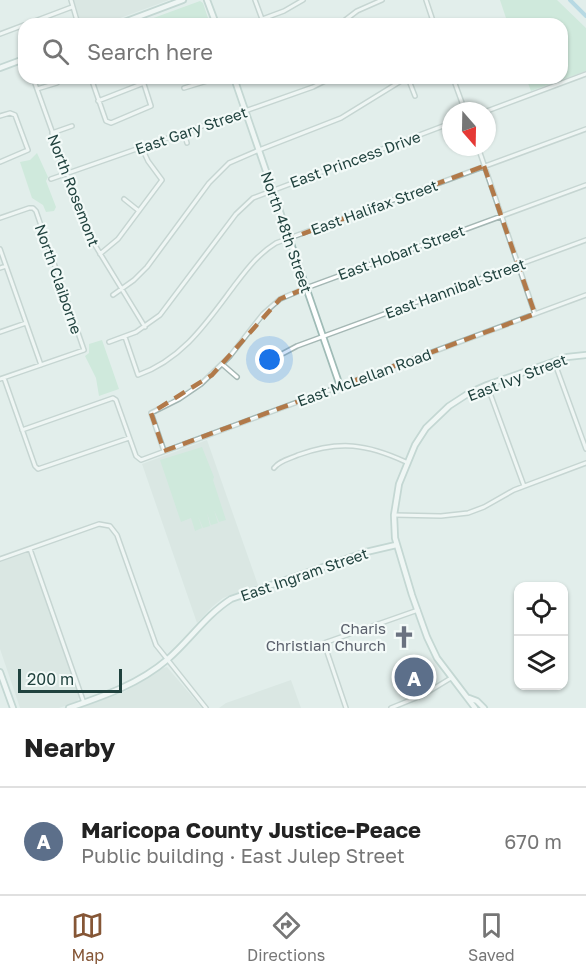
<!DOCTYPE html>
<html lang="en">
<head>
<meta charset="utf-8">
<style>
  :root { --surface:#fff; --page:#f2f2f2; --text:#222; --muted:#767676; --line:#e0e0e0; --accent:#855636 }
  body { margin:0; font-family:"Golos Text",sans-serif; background:var(--page); color:var(--text) }
  .controls { position:absolute; right:18px; bottom:18px; display:grid; overflow:hidden; border-radius:12px; box-shadow:0 2px 4px #0004 }
  .controls button { width:54px; height:54px; display:grid; place-items:center; padding:0; border:0; border-bottom:2px solid var(--line); background:var(--surface); color:var(--text); font:30px sans-serif }
  .compass { position:absolute; left:442px; top:102px; width:54px; height:54px; border-radius:50%; background:var(--surface); box-shadow:0 2px 4px #0004; rotate:160deg }
  .scale { position:absolute; left:18px; bottom:15px; width:104px; box-sizing:border-box; padding-left:6px; border:3px solid #20423e; border-top:0; font-size:16px; line-height:21px; white-space:nowrap; color:#20423e; -webkit-text-stroke:4px #f3faf8; paint-order:stroke }
  .you { position:absolute; left:270px; top:360px; width:21px; height:21px; margin:-15px; border:4px solid #fff; border-radius:50%; background:#1a73e8; box-shadow:0 0 0 9px #1a73e833 }
  .badge { display:grid; place-items:center; width:39px; height:39px; border-radius:50%; background:var(--accent); color:#fff; font-size:20px; font-weight:700 }
  .pin { position:absolute; translate:-50% -50%; border:3px solid #fff; box-shadow:0 2px 6px #0006 }
  .list { margin:0; padding:0; list-style:none }
  h2 { display:flex; justify-content:space-between; align-items:center; height:78px; margin:0; padding:0 24px; font-size:26px }
  h2 small { font-size:20px; font-weight:400; color:var(--muted) }
  .list li { display:grid; grid-template-columns:39px 1fr auto; gap:18px; align-items:center; box-sizing:border-box; height:108px; padding:0 24px; border-top:2px solid var(--line) }
  .list b { display:block; font-size:22px; white-space:nowrap }
  .list p { margin:0; font-size:20px; white-space:nowrap; color:var(--muted) }
  .list em { font-size:20px; font-style:normal; color:var(--muted) }
  .icon { flex:none; width:33px; height:33px; fill:none; stroke:currentColor; stroke-width:2; stroke-linecap:round; stroke-linejoin:round }
  .map { position:relative; flex:none; width:586px; height:708px; overflow:hidden }
  .search { position:absolute; background:var(--surface); box-shadow:0 2px 4px #0004; left:18px; right:18px; top:18px; height:66px; display:flex; align-items:center; gap:15px; box-sizing:border-box; padding:0 21px; border-radius:18px; color:var(--muted); font-size:22px }
  .sheet { height:186px; background:var(--surface) }
  nav { display:flex; justify-content:space-around; align-items:center; box-sizing:border-box; height:84px; border-top:2px solid var(--line); background:var(--surface); font-size:16px; color:var(--muted) }
  nav a { display:grid; justify-items:center; gap:3px }
  nav .on { color:var(--accent) }
  .map>svg:first-child { display:block }
  .built { fill:#d0deda }
  .green { fill:#b8e2ca }
  .lines { fill:none; stroke-linecap:round; stroke-linejoin:round }
  .canal { stroke:#83bfda; stroke-width:4 }
  .street-casing { stroke:#a4b7b4; stroke-width:6 }
  .secondary-casing { stroke:#9fbbb6; stroke-width:8 }
  .street { stroke:#fff; stroke-width:3 }
  .secondary { stroke:#fff; stroke-width:4.5 }
  .marked { fill:none; stroke:#b17949; stroke-width:4.5; stroke-dasharray:12 8; stroke-linejoin:round }
  .labels { text-anchor:middle; dominant-baseline:central; stroke-width:4.5; stroke-linejoin:round; paint-order:stroke }
  .street-label { font-size:15px; fill:#20423e; stroke:#f3faf8 }
  .worship-label { font-size:15px; fill:#5b616d; stroke:#f3faf8; text-anchor:end }
</style>
</head>
<body>
<div class="map">
<svg width="586" height="708" viewBox="0 0 586 708">
  <rect width="100%" height="100%" fill="#e2eeeb"/>
  <path class="built" d="M 74,0 L 169,0 L 104,24 L 81,24 Z
    M 207,440 L 258,585 L 223,598 L 212,607 L 197,623 L 142,464 Z
    M 26,553 L 28,553 L 32,559 L 79,697 L 77,702 L 59,708 L 20,708 L 0,649 L 0,562 Z
    M 167,667 L 202,708 L 80,708 L 124,692 L 163,668 Z
    M 291,680 L 301,708 L 219,708 L 226,703 Z"/>
  <path class="green" d="M 500,0 L 557,0 L 586,28 L 586,71 L 531,91 L 526,78 L 562,78 L 562,24 L 508,24 Z
    M 200,1 L 203,3 L 210,24 L 137,24 Z
    M 37,153 L 48,177 L 46,181 L 56,207 L 54,211 L 46,212 L 43,205 L 32,198 L 20,162 L 30,160 Z
    M 102,340 L 119,389 L 99,396 L 96,378 L 85,356 L 89,353 L 89,344 Z
    M 202,447 L 214,477 L 213,480 L 226,520 L 219,522 L 214,510 L 218,523 L 211,525 L 207,513 L 210,526 L 203,528 L 198,516 L 202,528 L 195,531 L 191,518 L 181,522 L 160,460 Z"/>
  <g class="lines">
    <path class="canal" d="M 570,0 L 586,16"/>
    <g class="street-casing">
      <path id="street" d="M 71,0 L 78,24
        M 255,0 L 262,19
        M 426,0 L 434,24
        M 27,24 L 72,7
        M 249,24 L 284,11 L 303,0
        M 340,24 L 357,11 L 382,0
        M 0,34 L 24,25
        M 33,78 L 90,237 L 145,327
        M 91,78 L 106,121 L 111,123 L 151,106 L 142,78
        M 408,78 L 415,96
        M 453,78 L 465,111
        M 184,88 L 217,78
        M 37,89 L 57,83
        M 98,101 L 144,83
        M 487,111 L 586,74
        M 0,116 L 10,113 L 15,115 L 28,150 L 0,162
        M 52,133 L 72,126
        M 184,133 L 187,143
        M 478,147 L 535,314
        M 51,179 L 245,111 L 313,87 L 331,78
        M 124,199 L 139,211
        M 0,218 L 29,208 L 33,208 L 36,211 L 84,350 L 0,379
        M 0,249 L 41,365
        M 100,254 L 118,239 L 162,180 L 148,161 L 142,148
        M 0,268 L 6,266
        M 113,295 L 134,280 L 147,267 L 209,183 L 229,163 L 259,150 L 341,118 L 406,78
        M 0,332 L 26,323
        M 125,337 L 138,375 C 183,359 207,322 234,286 C 247,269 258,254 276,243 L 586,129
        M 109,342 L 136,332 L 160,315 L 236,214 L 253,198 L 451,123
        M 278,361 L 282,354 L 297,346 L 586,240
        M 554,361 L 586,449
        M 222,364 L 237,377
        M 4,378 L 35,466 L 38,469 L 129,438
        M 487,385 L 524,486
        M 22,430 L 113,398 L 116,400 L 136,456 L 141,460 L 586,295
        M 164,451 L 151,413 L 179,399 L 201,384 L 230,356 L 263,314 L 280,299 L 306,288 L 586,185
        M 274,468 C 279,461 289,459 298,455 C 340,440 367,444 406,462
        M 394,515 L 441,516 L 468,513 L 484,507 L 514,490 L 586,463
        M 30,549 L 84,703
        M 0,559 L 99,524 L 110,526 L 117,535 L 156,645 L 206,708
        M 346,708 L 324,643 L 418,610
        M 391,708 L 423,695 L 451,678"/>
    </g>
    <g class="secondary-casing">
      <path id="secondary" d="M 207,0 L 216,24
        M 119,24 L 183,0
        M 0,68 L 24,59
        M 234,78 L 340,386
        M 0,672 L 13,708
        M 469,698 L 477,701 L 484,708
        M 69,708 C 104,696 139,684 168,659 C 190,640 206,615 231,599 L 366,552 L 396,545
        M 475,708 L 437,658 L 427,637 L 412,595 L 395,538 L 394,515 L 399,484 L 415,445 L 426,428 L 449,406 L 469,393 L 487,385 L 567,357 L 586,355"/>
    </g>
    <use href="#street" class="street"/>
    <use href="#secondary" class="secondary"/>
  </g>
  <path d="M0 0H586V708H0ZM 484,166 L 535,314 L 164,451 L 151,413 L 212,375 L 280,299 L 306,288 L 289,239 Z" fill="#e2eeeb" fill-opacity=".55" fill-rule="evenodd"/>
  <path class="marked" d="M 484,166 L 535,314 L 164,451 L 151,413 L 212,375 L 280,299 L 306,288 L 289,239 Z"/>
  <defs>
    <g id="church-bare" transform="scale(1.8)"><path d="M-1.2-6h2.4v3.5h3.3v2.4h-3.3V6h-2.4V-.1h-3.3v-2.4h3.3Z" fill="#6b7280" stroke="#f3faf8" stroke-width="2.5" paint-order="stroke"/></g>
  </defs>
  <g fill-rule="evenodd">
    <use href="#church-bare" x="404" y="637"/>
  </g>
  <g class="labels">
    <g class="street-label">
      <text transform="translate(191 130) rotate(-19)">East Gary Street</text>
      <text transform="translate(355 159) rotate(-20)">East Princess Drive</text>
      <text transform="translate(74 190) rotate(69)">North Rosemont</text>
      <text transform="translate(374 207) rotate(-20)">East Halifax Street</text>
      <text transform="translate(287 232) rotate(71)">North 48th Street</text>
      <text transform="translate(401 252) rotate(-20)">East Hobart Street</text>
      <text transform="translate(59 279) rotate(71)">North Claiborne</text>
      <text transform="translate(455 288) rotate(-20)">East Hannibal Street</text>
      <text transform="translate(364 377) rotate(-20)">East McLellan Road</text>
      <text transform="translate(517 377) rotate(-21)">East Ivy Street</text>
      <text transform="translate(304 574) rotate(-19)">East Ingram Street</text>
    </g>
    <g class="worship-label">
      <text x="386" y="628">Charis<tspan x="386" dy="17">Christian Church</tspan></text>
    </g>
  </g>
</svg>
<div class="controls">
<button><svg class="icon" aria-label="locate" viewBox="0 0 24 24"><circle cx="12" cy="12" r="6"/><path d="M12 2v4M12 18v4M2 12h4M18 12h4"/></svg></button>
<button><svg class="icon" aria-label="layers" viewBox="0 0 24 24"><path d="M12 4l9 5-9 5-9-5zM3 14l9 5 9-5"/></svg></button>
</div>
<svg class="compass" viewBox="-18 -18 36 36"><path d="M0-13l5 13h-10z" fill="#e53935"/><path d="M0 13l5-13h-10z" fill="#767676"/></svg>
<div class="scale">200 m</div>
<div class="you"></div>
<div class="pin badge" style="left:414px;top:677px;background:#5c6f8a">A</div>
<div class="search"><svg class="icon" aria-label="search" viewBox="0 0 24 24"><circle cx="10" cy="10" r="6"/><path d="M15 15l6 6"/></svg>Search here</div>
</div>
<section class="sheet">
<h2>Nearby<small></small></h2>
<ul class="list">
<li><span class="badge" style="background:#5c6f8a">A</span><div><b>Maricopa County Justice-Peace</b><p>Public building · East Julep Street</p></div><em>670 m</em></li>
</ul>
</section>
<nav>
<a class="on"><svg class="icon" aria-label="map" viewBox="0 0 24 24"><path d="M3 6l6-2 6 2 6-2v14l-6 2-6-2-6 2zM9 4v14M15 6v14"/></svg>Map</a>
<a><svg class="icon" aria-label="directions" viewBox="0 0 24 24"><path d="M12 3l9 9-9 9-9-9zM9 14v-3h6M13 9l2 2-2 2"/></svg>Directions</a>
<a><svg class="icon" aria-label="saved" viewBox="0 0 24 24"><path d="M7 4h10v16l-5-4-5 4z"/></svg>Saved</a>
</nav>
</body>
</html>
